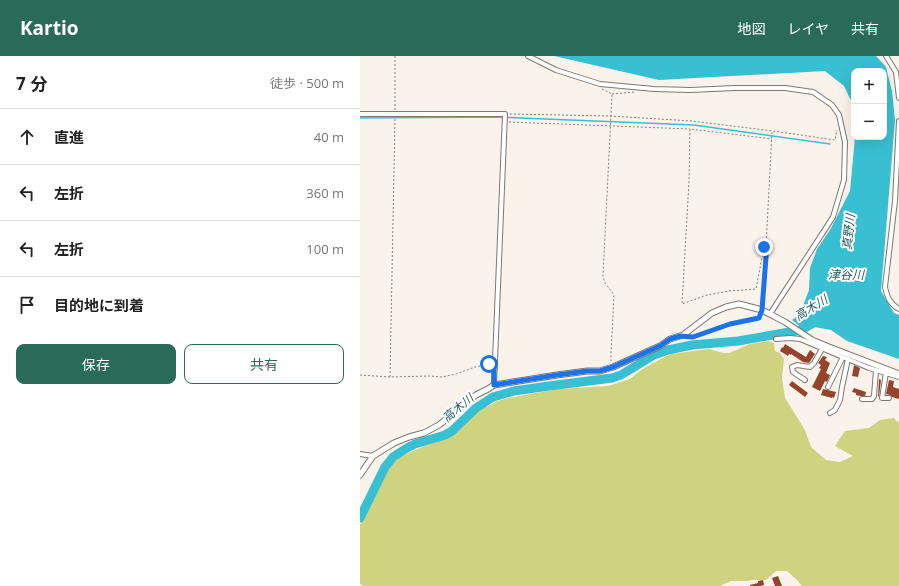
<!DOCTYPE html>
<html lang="ja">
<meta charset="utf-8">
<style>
:root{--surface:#fff;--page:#f6f6f6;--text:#222;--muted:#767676;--line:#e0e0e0;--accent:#2a6a58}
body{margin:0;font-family:"Open Sans","Noto Sans JP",sans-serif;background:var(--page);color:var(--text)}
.controls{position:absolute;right:12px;top:12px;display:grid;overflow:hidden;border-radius:8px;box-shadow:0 4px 16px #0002}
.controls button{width:36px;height:36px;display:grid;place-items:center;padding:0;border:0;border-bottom:1px solid var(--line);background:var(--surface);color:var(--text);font:20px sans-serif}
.stop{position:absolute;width:12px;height:12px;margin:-9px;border:3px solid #1a73e8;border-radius:50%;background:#fff}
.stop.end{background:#1a73e8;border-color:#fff;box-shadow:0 1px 4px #0008}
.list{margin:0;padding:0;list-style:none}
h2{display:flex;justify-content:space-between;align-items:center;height:52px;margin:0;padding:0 16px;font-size:17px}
h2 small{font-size:13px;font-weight:400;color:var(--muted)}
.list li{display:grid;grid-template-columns:26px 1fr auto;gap:12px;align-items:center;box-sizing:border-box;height:56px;padding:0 16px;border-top:1px solid var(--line)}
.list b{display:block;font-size:15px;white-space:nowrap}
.list em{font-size:13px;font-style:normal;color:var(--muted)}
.actions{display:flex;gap:8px;padding:12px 16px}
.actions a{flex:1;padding:9px 0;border:1px solid var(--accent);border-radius:8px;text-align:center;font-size:14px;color:var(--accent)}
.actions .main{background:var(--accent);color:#fff}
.icon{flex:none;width:22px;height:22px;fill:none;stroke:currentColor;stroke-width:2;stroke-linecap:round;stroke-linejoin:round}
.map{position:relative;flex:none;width:539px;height:530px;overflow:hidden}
header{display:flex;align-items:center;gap:24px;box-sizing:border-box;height:56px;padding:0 20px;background:var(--accent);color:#fff}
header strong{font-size:19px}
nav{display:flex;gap:22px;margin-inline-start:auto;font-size:14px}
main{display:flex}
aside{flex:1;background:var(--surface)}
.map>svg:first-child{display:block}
</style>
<header>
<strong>Kartio</strong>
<nav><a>地図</a><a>レイヤ</a><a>共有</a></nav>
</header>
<main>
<aside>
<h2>7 分<small>徒歩 · 500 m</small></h2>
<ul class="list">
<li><svg class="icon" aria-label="ahead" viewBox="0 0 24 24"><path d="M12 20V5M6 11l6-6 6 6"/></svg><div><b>直進</b></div><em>40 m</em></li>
<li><svg class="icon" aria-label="left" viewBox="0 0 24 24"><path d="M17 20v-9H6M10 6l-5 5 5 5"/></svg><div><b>左折</b></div><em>360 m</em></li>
<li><svg class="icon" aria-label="left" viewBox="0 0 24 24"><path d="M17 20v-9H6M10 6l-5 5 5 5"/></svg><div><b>左折</b></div><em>100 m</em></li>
<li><svg class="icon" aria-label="arrive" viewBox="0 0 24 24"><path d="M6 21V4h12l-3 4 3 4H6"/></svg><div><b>目的地に到着</b></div></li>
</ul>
<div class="actions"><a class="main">保存</a><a>共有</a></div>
</aside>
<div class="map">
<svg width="539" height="530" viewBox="0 0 539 530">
<rect width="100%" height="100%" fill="#f9f3eb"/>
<path fill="#cfd37f" d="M408,285L414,287L415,295L420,297L424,303L422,322L425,342L445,374L451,391L466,404L480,406L493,400L475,390L485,375L509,372L520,364L534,362L539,367V530H442L437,524L427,515H416L406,524H393L387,525H371L360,530H4L0,528V469L14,442L26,416L33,407L42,400L60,392L79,385L97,375L120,353L129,350L137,345L148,342L198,333L248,330L270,323L281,314L295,306L311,298L349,293L363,297H369L390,288Z"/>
<path fill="#39bfd2" d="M194,0H516L526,11L532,35L535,64L521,235L534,257L539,259V303L487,285L471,274L454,271L442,272L432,264L440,258L449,234L450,212L457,193L470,174L490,135L495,81H524V15H494V51L484,30L465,15L299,24Z"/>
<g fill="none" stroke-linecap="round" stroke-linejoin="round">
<path stroke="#39bfd2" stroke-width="1.5" d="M0,62L138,61L334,69L470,88"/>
<path stroke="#39bfd2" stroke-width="9" d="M0,462L25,411L33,401L47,392L55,388L85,379L92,375L116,352L133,341L154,335L189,330L252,322L261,319L294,299L308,294L332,289L378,285L441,274L455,266"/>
</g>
<path fill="#93442a" d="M425,288L446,301L450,294L455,298L449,307L443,306L431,298V299L429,298L428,300L420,295L422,291L423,292Z
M463,300L467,301L465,304L470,307L466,317L470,319L467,326L465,325L460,335L452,331L461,313L459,312L461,309L458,307Z
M494,309L500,312L498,321L492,320Z
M519,323L521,324L519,340L518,341Z
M529,324L534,325L533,331L539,333V343L532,341L530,339L526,338Z
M432,325L448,337L445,341L429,329Z
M494,332L506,336L505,340H500L496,339V337L492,336Z
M463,333L476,336L474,342L472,341V342L461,339Z
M418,520L422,530H415L412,522Z
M403,524L404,529L400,530H390V529L398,527V525Z"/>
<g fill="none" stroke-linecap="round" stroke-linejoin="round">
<g stroke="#7e7871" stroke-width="6">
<path id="minor" d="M168,0L196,14L240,28L294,33L330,34L375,32H425L453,36L472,49L479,59L485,86L484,124L473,161L410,258
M526,0L536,16L539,42
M0,58H145L134,329
M539,65L535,145L525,231C527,241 530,248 539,253
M416,283L430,282L440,283L509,312L539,321
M526,317L522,342H529
M445,324L433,316L432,311L437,309L450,311L454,307L462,293
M468,331L483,301
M502,343H512L514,340L516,314
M470,357L475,354L480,344L482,331L488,303
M0,398L13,400"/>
</g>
<g stroke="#7e7871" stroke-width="7">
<path id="tertiary" d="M0,419L13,400L34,387L49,381L64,377L79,369L105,348L116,339L128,333L134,329L197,319L227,315H240L253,311L300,290L310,283L323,279L352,257L366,251L379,248L402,254L425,266L452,284L469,291L539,318"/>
</g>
<path stroke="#837f7a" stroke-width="1" stroke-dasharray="2 2" stroke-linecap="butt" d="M242,33L252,38L243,220L245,227L254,239L251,298V307
M252,38L275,36
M35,54V0
M150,58L250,60L332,65L413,75L475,84L477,74
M149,66L330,73
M407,188L404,191L396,233L369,235L347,239L322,248L329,125L330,73L412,83
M403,250L412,75
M330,281H333L370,268L399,262L400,258
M0,319L30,321L69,320L82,321L96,318L115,311L129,308
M30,321L35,63"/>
<use href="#minor" stroke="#fff" stroke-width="4"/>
<use href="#tertiary" stroke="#fff" stroke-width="5"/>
</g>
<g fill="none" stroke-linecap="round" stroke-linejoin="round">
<path stroke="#1a73e8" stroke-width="5" d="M129,308L134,307V329L197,319L227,315H240L253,311L300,290L310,283L320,280L333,281L370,268L399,262L402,254L407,188L404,191"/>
</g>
<g text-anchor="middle" stroke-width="4" stroke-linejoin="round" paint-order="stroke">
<g font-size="12" font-style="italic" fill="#275c65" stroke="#fff">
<text transform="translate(489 176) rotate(-84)" y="4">真野川</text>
<text x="486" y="223">津谷川</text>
<text transform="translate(451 252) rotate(-31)" y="4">高木川</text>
<text transform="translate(98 352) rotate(-40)" y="4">高木川</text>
</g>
</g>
</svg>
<div class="controls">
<button>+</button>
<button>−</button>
</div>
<div class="stop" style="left:129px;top:308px"></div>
<div class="stop end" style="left:404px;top:191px"></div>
</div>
</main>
